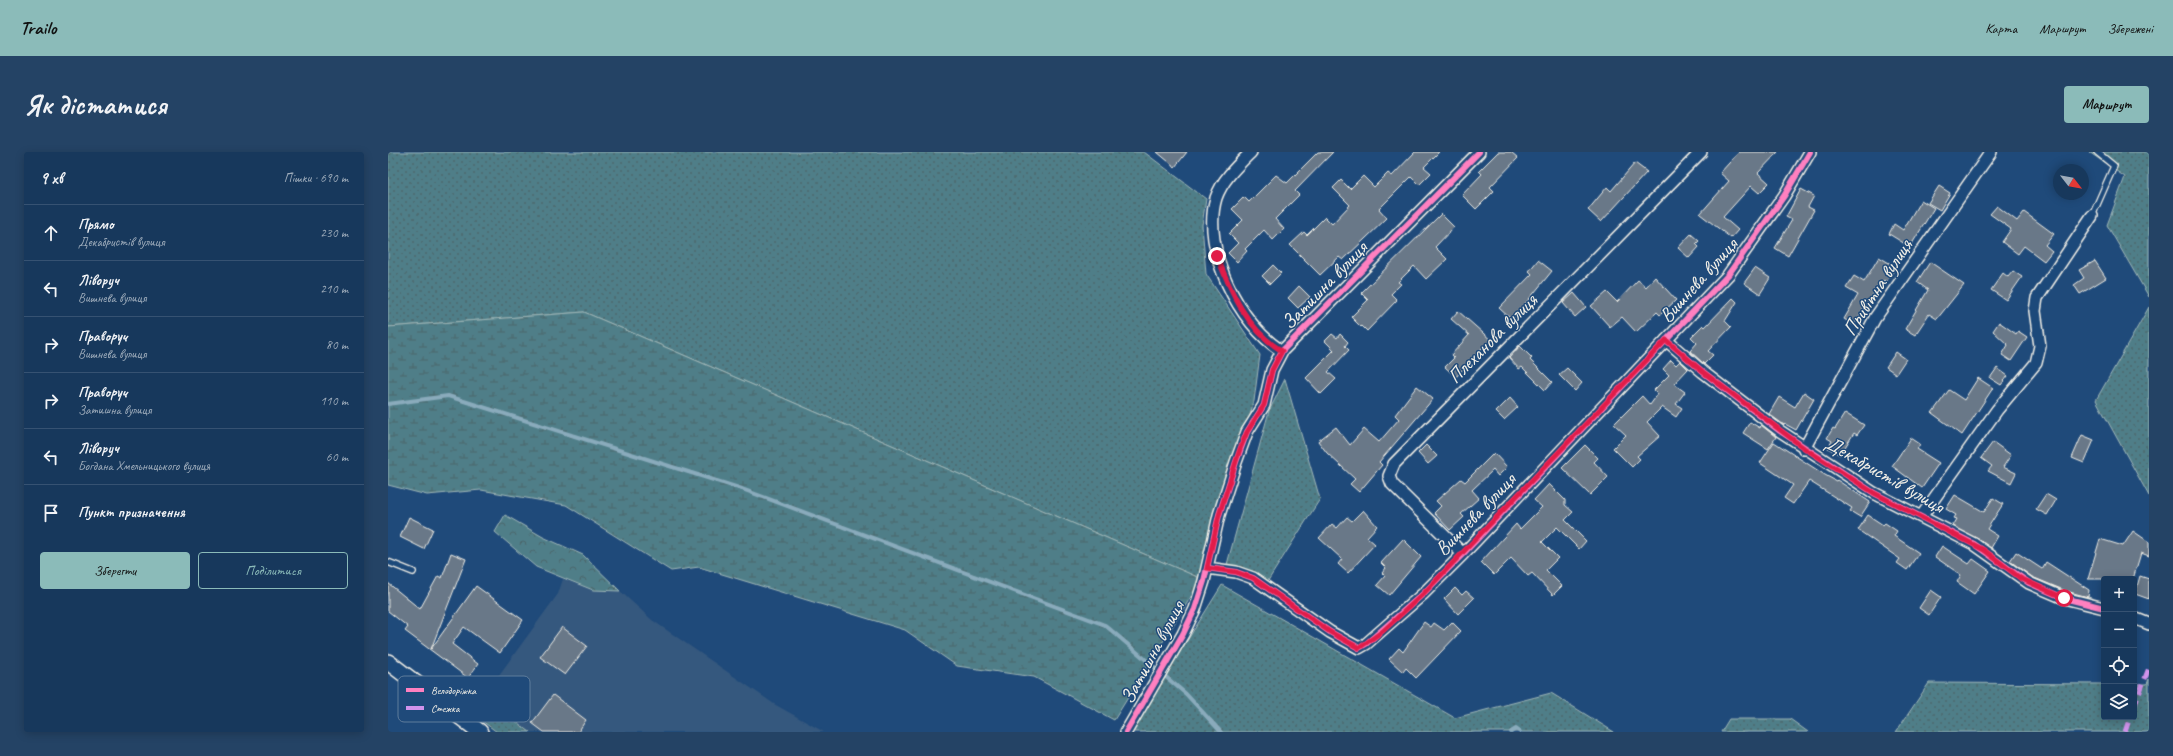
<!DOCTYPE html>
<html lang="uk">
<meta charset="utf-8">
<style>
:root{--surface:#17385c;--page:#244365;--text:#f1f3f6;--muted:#9eacbb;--line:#365272;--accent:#8bbbb9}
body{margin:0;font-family:Caveat,sans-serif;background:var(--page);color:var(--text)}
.controls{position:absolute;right:12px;bottom:12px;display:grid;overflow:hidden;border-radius:4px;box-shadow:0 2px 10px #0003}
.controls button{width:36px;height:36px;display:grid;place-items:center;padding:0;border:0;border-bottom:1px solid var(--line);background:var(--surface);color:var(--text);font:20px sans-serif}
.compass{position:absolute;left:1665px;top:12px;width:36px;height:36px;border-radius:50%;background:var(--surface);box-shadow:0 2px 10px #0003;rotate:121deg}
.stop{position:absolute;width:12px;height:12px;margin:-9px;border:3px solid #e11d48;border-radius:50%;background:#fff}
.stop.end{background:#e11d48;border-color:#fff;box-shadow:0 1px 4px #0008}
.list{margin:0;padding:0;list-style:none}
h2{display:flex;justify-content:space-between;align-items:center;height:52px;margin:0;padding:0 16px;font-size:17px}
h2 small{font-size:13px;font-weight:400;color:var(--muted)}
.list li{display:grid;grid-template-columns:26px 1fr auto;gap:12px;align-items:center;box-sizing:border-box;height:56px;padding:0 16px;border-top:1px solid var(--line)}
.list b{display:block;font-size:15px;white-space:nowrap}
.list p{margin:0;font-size:13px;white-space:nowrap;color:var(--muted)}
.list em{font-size:13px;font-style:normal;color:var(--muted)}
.actions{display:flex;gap:8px;padding:12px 16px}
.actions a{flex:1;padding:9px 0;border:1px solid var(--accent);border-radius:4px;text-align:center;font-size:14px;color:var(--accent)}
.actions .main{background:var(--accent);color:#111}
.icon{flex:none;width:22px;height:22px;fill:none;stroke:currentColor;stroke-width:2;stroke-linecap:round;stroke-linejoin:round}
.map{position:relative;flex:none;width:1761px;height:580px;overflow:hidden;border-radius:4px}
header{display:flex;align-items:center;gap:24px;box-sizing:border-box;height:56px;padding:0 20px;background:var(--accent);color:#111}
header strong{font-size:19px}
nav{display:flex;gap:22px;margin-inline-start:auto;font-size:14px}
.intro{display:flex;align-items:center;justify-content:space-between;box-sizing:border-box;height:96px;padding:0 24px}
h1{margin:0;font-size:28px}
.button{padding:10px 18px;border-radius:4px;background:var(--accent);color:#111;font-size:14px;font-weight:700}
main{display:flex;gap:24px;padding:0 24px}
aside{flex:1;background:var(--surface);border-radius:4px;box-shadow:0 2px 10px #0003}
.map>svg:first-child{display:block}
</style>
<header>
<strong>Trailo</strong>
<nav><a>Карта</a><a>Маршрут</a><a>Збережені</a></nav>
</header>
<div class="intro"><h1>Як дістатися</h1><a class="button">Маршрут</a></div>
<main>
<aside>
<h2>9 хв<small>Пішки · 690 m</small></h2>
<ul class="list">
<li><svg class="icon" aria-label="ahead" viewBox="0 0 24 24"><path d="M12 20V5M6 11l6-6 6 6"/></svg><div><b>Прямо</b><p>Декабристів вулиця</p></div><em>230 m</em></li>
<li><svg class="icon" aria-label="left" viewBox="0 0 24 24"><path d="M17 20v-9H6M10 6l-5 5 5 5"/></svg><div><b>Ліворуч</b><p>Вишнева вулиця</p></div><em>210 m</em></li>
<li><svg class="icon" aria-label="right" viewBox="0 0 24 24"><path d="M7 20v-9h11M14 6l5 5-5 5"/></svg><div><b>Праворуч</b><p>Вишнева вулиця</p></div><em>80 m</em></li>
<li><svg class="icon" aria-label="right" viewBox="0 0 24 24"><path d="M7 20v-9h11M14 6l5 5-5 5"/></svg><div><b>Праворуч</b><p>Затишна вулиця</p></div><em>110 m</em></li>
<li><svg class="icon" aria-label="left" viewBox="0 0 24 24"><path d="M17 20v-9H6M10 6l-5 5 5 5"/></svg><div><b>Ліворуч</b><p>Богдана Хмельницького вулиця</p></div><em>60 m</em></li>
<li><svg class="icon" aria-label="arrive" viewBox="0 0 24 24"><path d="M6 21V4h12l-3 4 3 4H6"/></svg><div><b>Пункт призначення</b></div></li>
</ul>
<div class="actions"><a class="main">Зберегти</a><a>Поділитися</a></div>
</aside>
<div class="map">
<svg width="1761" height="580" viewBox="0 0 1761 580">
<defs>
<pattern id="grass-dots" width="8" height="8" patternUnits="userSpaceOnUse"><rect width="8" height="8" fill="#4f7e88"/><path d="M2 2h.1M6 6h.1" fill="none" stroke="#4c666a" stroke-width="1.8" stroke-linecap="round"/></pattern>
<pattern id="forest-crowns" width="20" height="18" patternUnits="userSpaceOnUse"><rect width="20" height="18" fill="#4f7e88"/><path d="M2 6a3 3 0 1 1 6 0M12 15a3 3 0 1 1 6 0" fill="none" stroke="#4c666a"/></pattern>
<pattern id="wetland-marsh" width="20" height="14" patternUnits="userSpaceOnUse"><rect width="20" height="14" fill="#4f7e88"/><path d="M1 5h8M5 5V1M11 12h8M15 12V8" fill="none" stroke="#4c666a"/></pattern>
</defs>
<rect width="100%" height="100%" fill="#1f4a7a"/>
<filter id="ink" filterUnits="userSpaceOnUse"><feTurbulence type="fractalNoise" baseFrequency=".025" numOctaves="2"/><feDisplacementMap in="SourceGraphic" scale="8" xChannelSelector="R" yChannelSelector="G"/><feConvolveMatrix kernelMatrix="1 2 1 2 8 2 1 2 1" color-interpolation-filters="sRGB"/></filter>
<g filter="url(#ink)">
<path fill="#35587e" d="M175,427L205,438L232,439L264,468L386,552L436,580H142L95,545L170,442Z"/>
<path fill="url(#grass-dots)" stroke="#a2b8b8" d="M0,0H756L818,47L814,73L818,122L872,203L866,249L814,427L196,160L0,175Z
M1701,0H1761V145L1719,73L1737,25Z
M1761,155V344L1708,248Z
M897,227L932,347L876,435L838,416L881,259Z
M834,433L1067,566L1163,541L1226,580H742Z
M1761,527V580H1508L1541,531L1716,532V565H1746V532H1759Z
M90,544L95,545L142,580H109L86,563L83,552Z
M1341,567H1402L1420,580H1333Z"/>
<path fill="url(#forest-crowns)" stroke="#a2b8b8" d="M117,363L155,385L195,403L232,439L205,438L148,415L107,380Z"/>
<path fill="url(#wetland-marsh)" stroke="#a2b8b8" d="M196,160L814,427L726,568L646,525L569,514L517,478L311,415L283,419L178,353L93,338L39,343L0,333V175Z"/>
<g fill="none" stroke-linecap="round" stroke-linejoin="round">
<path stroke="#8aabbc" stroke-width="4" d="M0,252L60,244L354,337L717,473L798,542L833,580
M1123,580L1128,577L1132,580"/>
</g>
<path fill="#697888" stroke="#f4f1e8" d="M769,0H799L787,15Z
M930,0H945L907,39L911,43L887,67L896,77L885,88L876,78L857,97L859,99L849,110L840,101L850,91L841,82L855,68L844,57L856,45L861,50L888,23L899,31Z
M1027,0H1051L1036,15L1043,21L1031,33L1023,25L991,57L999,66L955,108L951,105L932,123L902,93L916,80L919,83L937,65L944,72L962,53L945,36L953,28L962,37L975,24L986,35L1000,21L1004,24Z
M1110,0H1123L1130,6L1102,35L1106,39L1088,57L1074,43L1094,22L1091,19Z
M1351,0H1390L1370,21L1381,31L1371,41L1363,34L1335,65L1350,78L1343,86L1312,62L1341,29L1332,21Z
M1247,11L1259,20L1213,70L1200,58L1219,35L1223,39Z
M1551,34L1562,41L1552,58L1540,51Z
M1413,37L1426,44L1420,55L1426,58L1400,104L1387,96L1404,68L1398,65Z
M1533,48L1546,56L1522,95L1501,82L1506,72L1515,78Z
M1609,54L1629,69L1636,60L1666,82L1657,93L1664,99L1656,109L1636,94L1630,102L1614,90L1623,77L1602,62Z
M1053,62L1066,75L1047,95L1059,107L1038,127L1026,114L1010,130L1013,132L1003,142L1009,148L979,179L974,174L973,175L963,165L980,148L973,141Z
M1303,82L1311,89L1308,92L1311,95L1301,106L1290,96Z
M1491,105L1508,115L1498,130L1496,128L1482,147L1466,173L1456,167L1470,143L1458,136L1466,124L1476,130Z
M1150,108L1164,119L1124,168L1111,156L1144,122L1141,119Z
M1707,109L1718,126L1692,142L1686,133L1696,126L1691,118Z
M1542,110L1576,133L1549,167L1541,162L1527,183L1517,177L1540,138L1529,130Z
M885,113L893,121L882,132L874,124Z
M1367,116L1382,126L1372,142L1356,131Z
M1625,119L1634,125L1618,148L1603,138L1615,121L1620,125Z
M1267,125L1288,148L1272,163L1269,160L1248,180L1234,165L1222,175L1203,154L1219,140L1229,150L1250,128L1258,135Z
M911,134L922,145L910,156L900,146Z
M1186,141L1198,155L1187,165L1175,151Z
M1345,146L1349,150L1337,169L1343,175L1320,199L1325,203L1316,212L1302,199L1309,191L1303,185L1315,173L1317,175Z
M1070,159L1104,189L1098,197L1095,195L1068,225L1057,215L1066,206L1063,203L1081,183L1063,167Z
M1611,170L1628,182L1630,179L1639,185L1623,209L1614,203L1620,193L1605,179Z
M944,182L949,186L952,182L960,190L957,194L961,198L940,220L948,227L933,242L918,226L946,198L937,189Z
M1132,194L1144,206L1142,208L1164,230L1157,238L1134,215L1131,217L1121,206Z
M1508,200L1518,207L1508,222L1498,215Z
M1283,208L1288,213L1292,209L1300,217L1286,232L1297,240L1288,252L1294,256L1288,265L1274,255L1259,270L1272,284L1249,304L1252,307L1244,315L1225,296L1238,283L1226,272L1254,244L1262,253L1270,242L1266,238L1281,223L1275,217Z
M1179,216L1194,231L1187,239L1171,223Z
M1609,216L1620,224L1613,233L1602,226Z
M1590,226L1605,236L1574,283L1544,261L1561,238L1576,248Z
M1029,234L1045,247L991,310L994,313L971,340L962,332L967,327L939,301L930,289L948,275L962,293L976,277L991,290L1011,267L1007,263Z
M1416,240L1426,247L1408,278L1397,272L1396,273L1381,262L1391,245L1407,255Z
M1122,246L1130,255L1116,268L1108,260Z
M1457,261L1476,273L1469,283L1466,281L1452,303L1440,296L1444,289L1439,286L1445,276L1447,277Z
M1362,270L1372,276L1373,273L1388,285L1380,297L1355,281Z
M1694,283L1706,288L1696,311L1684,306Z
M1523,286L1532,292L1529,297L1551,311L1534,336L1504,314Z
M1386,290L1437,323L1448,329L1449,328L1482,350L1472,365L1462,359L1464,356L1421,329L1405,352L1396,346L1405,333L1372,311Z
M1605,290L1623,303L1615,315L1628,321L1623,331L1600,319L1604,314L1593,306Z
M1038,293L1049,304L1040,312L1030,301Z
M1197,293L1210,306L1206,310L1220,325L1202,343L1174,316Z
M1106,301L1119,315L1110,324L1105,318L1084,338L1091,346L1073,362L1076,365L1062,378L1046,361L1053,354L1048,349L1073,327L1077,330Z
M1161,332L1177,348V353L1185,360L1177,368L1198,389L1191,397L1169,375L1154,390L1170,406L1158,418L1174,434L1165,443L1144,421L1140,424L1123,406L1106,423L1093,410L1128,372L1132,377L1154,355L1146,348Z
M1658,342L1668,348L1659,363L1648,357Z
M1567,343L1596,360L1605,346L1615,352L1599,377L1610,384L1603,396L1565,374L1569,367L1566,366L1568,363L1558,357Z
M975,358L989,374L979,385L987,392L960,421L950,412L954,407L931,386L944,372L949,376L959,365L964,369Z
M1480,363L1495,373L1497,371L1509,379L1506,384L1531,401L1519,418L1509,411L1512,407L1470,378Z
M21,365L45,377L36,397L12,385Z
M1745,379L1761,390V404L1753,401L1745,427H1700L1712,387L1735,394Z
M1015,387L1033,405L1001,443L989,433L997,424L994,421L998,416L993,411Z
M1554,394L1581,412L1585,407L1602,419L1586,442L1569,430L1573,423L1547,405Z
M1628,400L1654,417L1658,410L1701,438L1700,445L1678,439L1644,425L1622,409Z
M63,401L78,407L43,497L88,434L135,468L112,501L76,475L64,492L90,512L80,526L17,479L20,475L0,459V431L32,457L50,424L54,426Z
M1752,424L1761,427V447L1747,442Z
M1067,436L1074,443L1078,439L1086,446L1070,462L1056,447Z
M1543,438L1553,445L1541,463L1531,456Z
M1036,470L1043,475L1046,471L1056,478L1064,470L1073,479L1028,526L1018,516L1015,520L1001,507L1011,496L1015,500Z
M174,475L199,494L177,523L152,505Z
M165,543L198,568L190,580H156L144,571Z"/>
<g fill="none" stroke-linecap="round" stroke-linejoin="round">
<g stroke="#f4f1e8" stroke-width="8">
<path id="lane" d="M1704,64L1726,14L1709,0
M0,410L25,420"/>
</g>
<g stroke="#f4f1e8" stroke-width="14">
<path id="street" d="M863,0C850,13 834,28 828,46C813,96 851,173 894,199
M1278,188L1315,220L1392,279L1486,341L1586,392L1641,431L1676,446L1716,456
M1416,297L1487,166L1603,0
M1533,365L1609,258L1648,211L1652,194L1647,159L1649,146L1704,64
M1075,402L1004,332L1001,324L1006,312L1313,0
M819,416L848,420L865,426L942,480L971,496L978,492L1035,442L1075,402L1340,123L1396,44L1422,0
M1746,466L1761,472
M738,580L795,482L807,457L816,429L831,363L848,310L859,280L876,253L884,218L894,199L1091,0"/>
</g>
<g stroke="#f4f1e8" stroke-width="18">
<path id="secondary" d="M0,510L92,580"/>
</g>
<use href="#lane" stroke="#1f4a7a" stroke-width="5.5"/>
<use href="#street" stroke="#1f4a7a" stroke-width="11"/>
<use href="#secondary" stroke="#1f4a7a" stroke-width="15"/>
<path stroke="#d193ec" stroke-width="5" stroke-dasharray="10 5" stroke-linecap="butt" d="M1746,555L1761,516
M1737,580L1742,565"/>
<g stroke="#1f4a7a" stroke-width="8">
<path id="cycleway" d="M1278,188L1315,220L1392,279L1486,341L1586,392L1641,431L1676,446L1716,456
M819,416L848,420L865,426L942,480L971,496L978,492L1035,442L1075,402L1340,123L1396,44L1422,0
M738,580L795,482L807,457L816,429L831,363L848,310L859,280L876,253L884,218L894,199L1091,0"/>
</g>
<use href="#cycleway" stroke="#ff80c0" stroke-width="6"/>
</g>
</g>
<g fill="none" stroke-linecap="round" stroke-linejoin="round" filter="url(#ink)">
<path stroke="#e11d48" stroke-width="5" d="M829,104C843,140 859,178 894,199L884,218L876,253L859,280L852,297L831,363L819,416L848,420L865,426L942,480L971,496L995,479L1035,442L1278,188L1315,220L1416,296L1486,341L1596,398L1632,426L1676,446"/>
</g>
<g text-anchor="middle" stroke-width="3" stroke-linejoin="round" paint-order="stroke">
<g font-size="20" fill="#f4f1e8" stroke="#1f4a7a">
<text transform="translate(1310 128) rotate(-48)" y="7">Вишнева вулиця</text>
<text transform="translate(936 133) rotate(-46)" y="7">Затишна вулиця</text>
<text transform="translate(1489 135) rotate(-57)" y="7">Привітна вулиця</text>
<text transform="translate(1104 186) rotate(-45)" y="7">Плеханова вулиця</text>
<text transform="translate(1497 322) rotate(30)" y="7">Декабристів вулиця</text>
<text transform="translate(1087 362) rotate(-46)" y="7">Вишнева вулиця</text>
<text transform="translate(764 500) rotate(-62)" y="7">Затишна вулиця</text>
</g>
</g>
<rect x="10" y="524" width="132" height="46" rx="6" fill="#1f4a7a" stroke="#5f7c9b" stroke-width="1"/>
<rect x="18" y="536" width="18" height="4" fill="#ff80c0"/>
<rect x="18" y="554" width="18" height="4" fill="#d193ec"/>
<g font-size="11" fill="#f4f1e8">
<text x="43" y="542">Велодоріжка</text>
<text x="43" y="560">Стежка</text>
</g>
</svg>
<div class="controls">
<button>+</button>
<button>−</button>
<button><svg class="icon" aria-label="locate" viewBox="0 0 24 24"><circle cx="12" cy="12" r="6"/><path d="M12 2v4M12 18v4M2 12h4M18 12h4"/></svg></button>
<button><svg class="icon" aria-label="layers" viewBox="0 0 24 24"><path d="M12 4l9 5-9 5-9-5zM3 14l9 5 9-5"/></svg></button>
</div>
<svg class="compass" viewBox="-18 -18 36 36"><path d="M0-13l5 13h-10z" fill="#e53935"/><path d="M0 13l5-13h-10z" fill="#9eacbb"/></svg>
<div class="stop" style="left:1676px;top:446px"></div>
<div class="stop end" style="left:829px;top:104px"></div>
</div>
</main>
